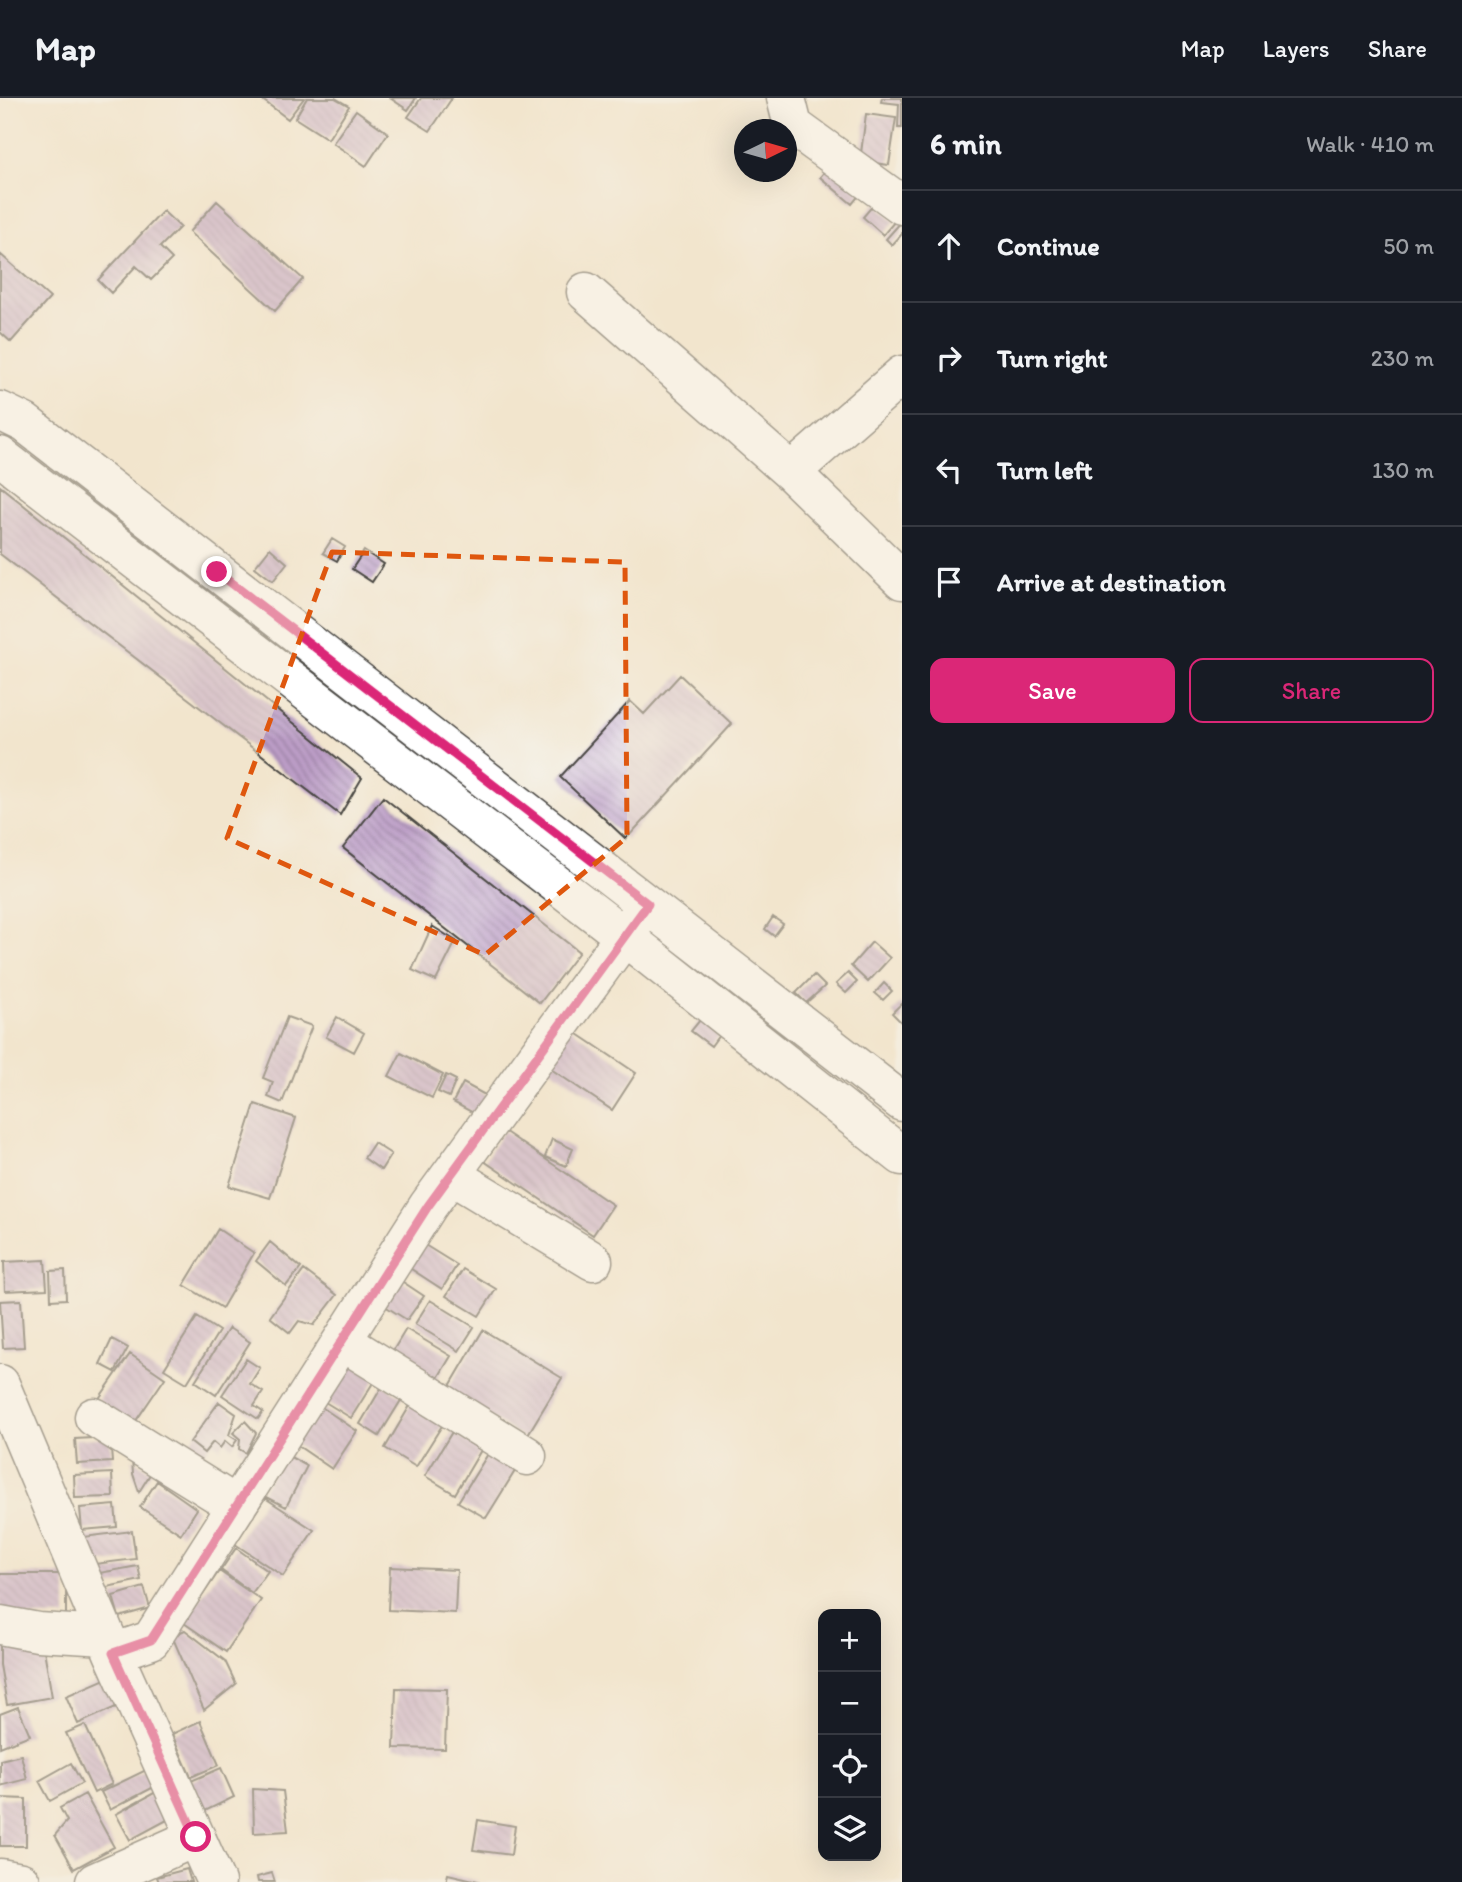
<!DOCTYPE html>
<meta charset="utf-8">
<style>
:root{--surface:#171b24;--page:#242831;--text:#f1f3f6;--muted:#9ea1a6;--line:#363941;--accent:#db2777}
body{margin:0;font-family:Itim,sans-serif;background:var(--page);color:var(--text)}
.controls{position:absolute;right:21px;bottom:21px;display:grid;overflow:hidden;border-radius:14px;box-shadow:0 7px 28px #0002}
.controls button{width:63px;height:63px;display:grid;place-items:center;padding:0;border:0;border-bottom:2px solid var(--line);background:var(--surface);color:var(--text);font:35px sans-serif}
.compass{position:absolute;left:734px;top:21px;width:63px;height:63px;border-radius:50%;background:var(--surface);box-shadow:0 7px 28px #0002;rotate:85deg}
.stop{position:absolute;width:21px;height:21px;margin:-16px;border:5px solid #db2777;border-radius:50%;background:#fff}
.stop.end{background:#db2777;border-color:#fff;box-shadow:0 2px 7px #0008}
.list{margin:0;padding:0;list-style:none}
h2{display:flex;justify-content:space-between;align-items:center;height:91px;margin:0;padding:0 28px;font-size:30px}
h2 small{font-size:23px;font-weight:400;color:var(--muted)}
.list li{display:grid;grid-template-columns:46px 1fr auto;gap:21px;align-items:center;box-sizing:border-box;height:112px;padding:0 28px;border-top:2px solid var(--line)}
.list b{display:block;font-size:26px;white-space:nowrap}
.list em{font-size:23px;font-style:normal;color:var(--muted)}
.actions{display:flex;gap:14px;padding:21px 28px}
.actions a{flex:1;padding:16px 0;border:2px solid var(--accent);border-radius:14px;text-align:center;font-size:24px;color:var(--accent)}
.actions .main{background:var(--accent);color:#fff}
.icon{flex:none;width:38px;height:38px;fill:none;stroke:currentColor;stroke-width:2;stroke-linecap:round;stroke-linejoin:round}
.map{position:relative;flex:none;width:902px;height:1784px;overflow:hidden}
header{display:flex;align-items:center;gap:42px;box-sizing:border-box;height:98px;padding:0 35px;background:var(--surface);border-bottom:2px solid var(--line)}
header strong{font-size:33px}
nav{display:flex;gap:38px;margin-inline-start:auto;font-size:24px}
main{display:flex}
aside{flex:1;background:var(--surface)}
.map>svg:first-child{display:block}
</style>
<header>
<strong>Map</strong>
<nav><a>Map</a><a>Layers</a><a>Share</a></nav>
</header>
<main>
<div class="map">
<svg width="902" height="1784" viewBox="0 0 902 1784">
<defs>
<pattern id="building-back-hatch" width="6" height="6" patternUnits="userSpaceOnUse" patternTransform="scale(1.75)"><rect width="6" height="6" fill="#bb9cc6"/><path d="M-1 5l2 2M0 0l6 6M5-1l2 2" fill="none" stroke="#987fa1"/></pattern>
</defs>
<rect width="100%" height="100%" fill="#f6f6f2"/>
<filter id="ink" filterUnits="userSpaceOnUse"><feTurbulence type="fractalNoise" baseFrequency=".0143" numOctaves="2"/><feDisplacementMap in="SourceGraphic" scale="14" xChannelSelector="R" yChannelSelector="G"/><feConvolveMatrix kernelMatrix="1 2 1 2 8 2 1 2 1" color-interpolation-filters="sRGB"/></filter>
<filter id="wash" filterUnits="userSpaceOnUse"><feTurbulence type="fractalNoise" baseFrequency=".00686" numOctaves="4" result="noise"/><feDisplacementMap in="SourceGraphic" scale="28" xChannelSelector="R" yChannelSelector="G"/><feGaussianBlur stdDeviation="1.57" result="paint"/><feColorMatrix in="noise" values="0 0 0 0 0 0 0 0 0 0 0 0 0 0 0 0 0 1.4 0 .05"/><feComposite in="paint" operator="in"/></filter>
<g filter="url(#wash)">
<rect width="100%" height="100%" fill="#f2e5cd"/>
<g id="blocks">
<path fill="url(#building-back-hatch)" d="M260,0H304L288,21Z
M307,0H335L349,8L328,41L295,20Z
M390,0H416L408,12Z
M421,0H452L430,33L408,19Z
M882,0H902V30H898L899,6L881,4Z
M356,12L388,35L366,68L333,45Z
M866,16L896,20L889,67L860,63Z
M829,68L861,95L852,106L820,79Z
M217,103L303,181L275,213L189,134Z
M875,105L895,123L883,137L863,119Z
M163,113L180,129L160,149L172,161L151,182L136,168L111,195L98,182Z
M902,123V136L892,147L886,141Z
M0,156L50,200L11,244L0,234Z
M0,388L362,680L340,717L0,456Z
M332,441L345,449L337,463L323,455Z
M270,450L287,465L273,483L255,469Z
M364,453L384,466L372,484L352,471Z
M680,577L732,626L626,741L560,679L630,603L644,616Z
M383,699L579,854L540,905L343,750Z
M773,819L783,826L774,838L765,831Z
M432,828L456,843L436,883L412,872Z
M872,844L890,860L868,884L851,868Z
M848,875L857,884L846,895L836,886Z
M814,877L825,888L806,905L796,895Z
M884,885L892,893L883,902L875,895Z
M902,905V925L892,915Z
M287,919L312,928L282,1005L268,999L273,984L263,980Z
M337,919L364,935L354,954L326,939Z
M700,922L719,937L711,948L691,933Z
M566,928L636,975L612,1012L542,965Z
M401,955L443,977L432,1000L389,978Z
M446,977L456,982L449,999L438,994Z
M463,985L487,998L477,1017L453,1004Z
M255,1006L296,1020L270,1100L229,1088Z
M504,1033L613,1107L593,1137L484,1063Z
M552,1041L573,1051L566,1068L545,1059Z
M374,1045L391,1056L381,1072L364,1060Z
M218,1131L254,1155L222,1210L184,1187Z
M270,1144L301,1170L286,1188L256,1163Z
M420,1144L457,1167L442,1191L405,1167Z
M45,1162L47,1191L5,1193L4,1164Z
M463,1171L496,1191L479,1218L446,1198Z
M65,1172L66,1201L51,1202L50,1173Z
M304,1172L337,1197L314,1227L299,1223L290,1235L270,1219Z
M391,1176L424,1198L407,1222L374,1201Z
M21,1202L24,1249L3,1250L0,1203Z
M430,1202L474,1229L459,1253L415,1226Z
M197,1219L219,1233L187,1285L164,1271Z
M229,1230L250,1244L216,1297L195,1283Z
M406,1231L451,1258L433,1288L388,1261Z
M483,1232L562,1280L525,1341L447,1293Z
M112,1241L128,1250L115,1274L100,1266Z
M130,1256L165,1280L133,1327L98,1302Z
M246,1261L260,1270L250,1286L263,1294L254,1308L263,1314L258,1321L222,1297Z
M350,1264L376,1280L351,1320L325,1304Z
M383,1287L403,1299L379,1338L360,1326Z
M219,1304L236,1316L229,1337L237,1342L232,1349L225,1343L220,1350L213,1344L204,1355L190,1344Z
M314,1304L357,1333L332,1371L288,1341Z
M411,1306L443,1326L416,1369L385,1350Z
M245,1323L256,1335L246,1355L239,1351L240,1341L233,1335Z
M452,1334L481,1352L455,1396L425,1378Z
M110,1339L112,1364L77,1366L75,1341Z
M283,1355L307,1368L286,1409L261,1396Z
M488,1356L515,1373L486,1420L458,1404Z
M132,1361L152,1373L139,1394L133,1376Z
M112,1375L113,1399L75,1400L74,1377Z
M157,1383L197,1411L181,1436L140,1409Z
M265,1400L314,1432L283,1478L235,1446Z
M115,1407L117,1429L82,1432L80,1410Z
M132,1433L136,1461L87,1467L83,1439Z
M236,1450L268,1473L252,1495L221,1472Z
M138,1468L141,1482L97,1491L94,1476Z
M390,1469L457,1472L455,1515L388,1512Z
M219,1473L261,1502L226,1554L184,1525Z
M0,1476H66V1519H0Z
M144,1489L150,1510L119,1519L113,1498Z
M185,1532L225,1563L236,1586L204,1612L172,1538Z
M42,1540L52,1599L7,1607L0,1567V1547Z
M105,1581L116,1609L78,1626L66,1598Z
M396,1590L447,1591L445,1651L394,1650Z
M18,1609L30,1637L0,1649V1616Z
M200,1623L219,1667L191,1679L172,1636Z
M85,1627L112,1686L94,1695L66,1635Z
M21,1657L27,1681L0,1688V1662Z
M71,1665L82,1685L50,1703L39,1683Z
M221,1670L234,1699L205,1713L191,1683Z
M146,1672L154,1689L110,1712L101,1694Z
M253,1691L283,1693L288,1733L254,1735Z
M156,1694L169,1721L130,1742L116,1716Z
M85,1696L114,1749L74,1771L55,1737L67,1723L60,1710Z
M0,1700L26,1701V1748H0Z
M478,1722L515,1728L511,1757L473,1752Z
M187,1771L191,1784H159L157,1779Z
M272,1775L275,1784H258L257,1779Z
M448,1776L478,1783L477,1784H446Z"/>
</g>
</g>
<g filter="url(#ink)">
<use href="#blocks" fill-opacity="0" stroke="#494743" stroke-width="2"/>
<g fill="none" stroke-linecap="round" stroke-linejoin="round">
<g stroke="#494743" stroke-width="41">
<path id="minor" d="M786,0L793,28L902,107
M586,194L791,374L902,277
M791,374L902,482
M451,1077L593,1163
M342,1243L527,1358
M0,1286L113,1555
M94,1319L237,1408
M0,1527L38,1534L106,1538
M0,1780L21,1784
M95,1784L196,1739
M216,1784L113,1555L151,1542L428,1108L644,811"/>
</g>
<g stroke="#494743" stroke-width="41">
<path id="major" d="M0,313L25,325L902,1004
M0,358L624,838L902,1058"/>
</g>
<use href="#minor" stroke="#fff" stroke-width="38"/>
<use href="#major" stroke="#fff" stroke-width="38"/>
</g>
</g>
<g fill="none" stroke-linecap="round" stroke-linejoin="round" filter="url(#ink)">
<path stroke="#db2777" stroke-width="9" d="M196,1739L113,1555L151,1542L428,1108L648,806L217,474"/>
</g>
<path d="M0 0H902V1784H0ZM332,454L625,464L627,739L485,857L227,740Z" fill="#f2e5cd" fill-opacity=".55" fill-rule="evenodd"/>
<path fill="none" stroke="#df570e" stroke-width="5" stroke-dasharray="14 9" stroke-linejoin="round" d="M332,454L625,464L627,739L485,857L227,740Z"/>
</svg>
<div class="controls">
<button>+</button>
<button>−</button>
<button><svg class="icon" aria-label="locate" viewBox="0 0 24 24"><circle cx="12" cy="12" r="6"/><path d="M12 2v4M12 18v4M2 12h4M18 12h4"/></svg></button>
<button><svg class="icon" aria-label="layers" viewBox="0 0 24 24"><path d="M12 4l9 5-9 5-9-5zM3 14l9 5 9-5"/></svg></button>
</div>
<svg class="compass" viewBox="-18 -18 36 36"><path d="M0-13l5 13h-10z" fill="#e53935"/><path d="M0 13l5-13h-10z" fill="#9ea1a6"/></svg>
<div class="stop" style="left:196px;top:1739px"></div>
<div class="stop end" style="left:217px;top:474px"></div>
</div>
<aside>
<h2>6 min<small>Walk · 410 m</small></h2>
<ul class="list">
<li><svg class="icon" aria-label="ahead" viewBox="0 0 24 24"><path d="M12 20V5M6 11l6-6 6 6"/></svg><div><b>Continue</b></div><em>50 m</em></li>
<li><svg class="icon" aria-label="right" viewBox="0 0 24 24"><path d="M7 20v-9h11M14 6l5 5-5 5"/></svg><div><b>Turn right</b></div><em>230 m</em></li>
<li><svg class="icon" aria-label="left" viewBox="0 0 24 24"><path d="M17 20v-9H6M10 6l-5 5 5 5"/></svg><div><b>Turn left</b></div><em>130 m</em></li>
<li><svg class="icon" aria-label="arrive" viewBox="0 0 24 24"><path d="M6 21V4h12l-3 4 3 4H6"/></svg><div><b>Arrive at destination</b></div></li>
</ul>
<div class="actions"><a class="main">Save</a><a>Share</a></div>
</aside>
</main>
